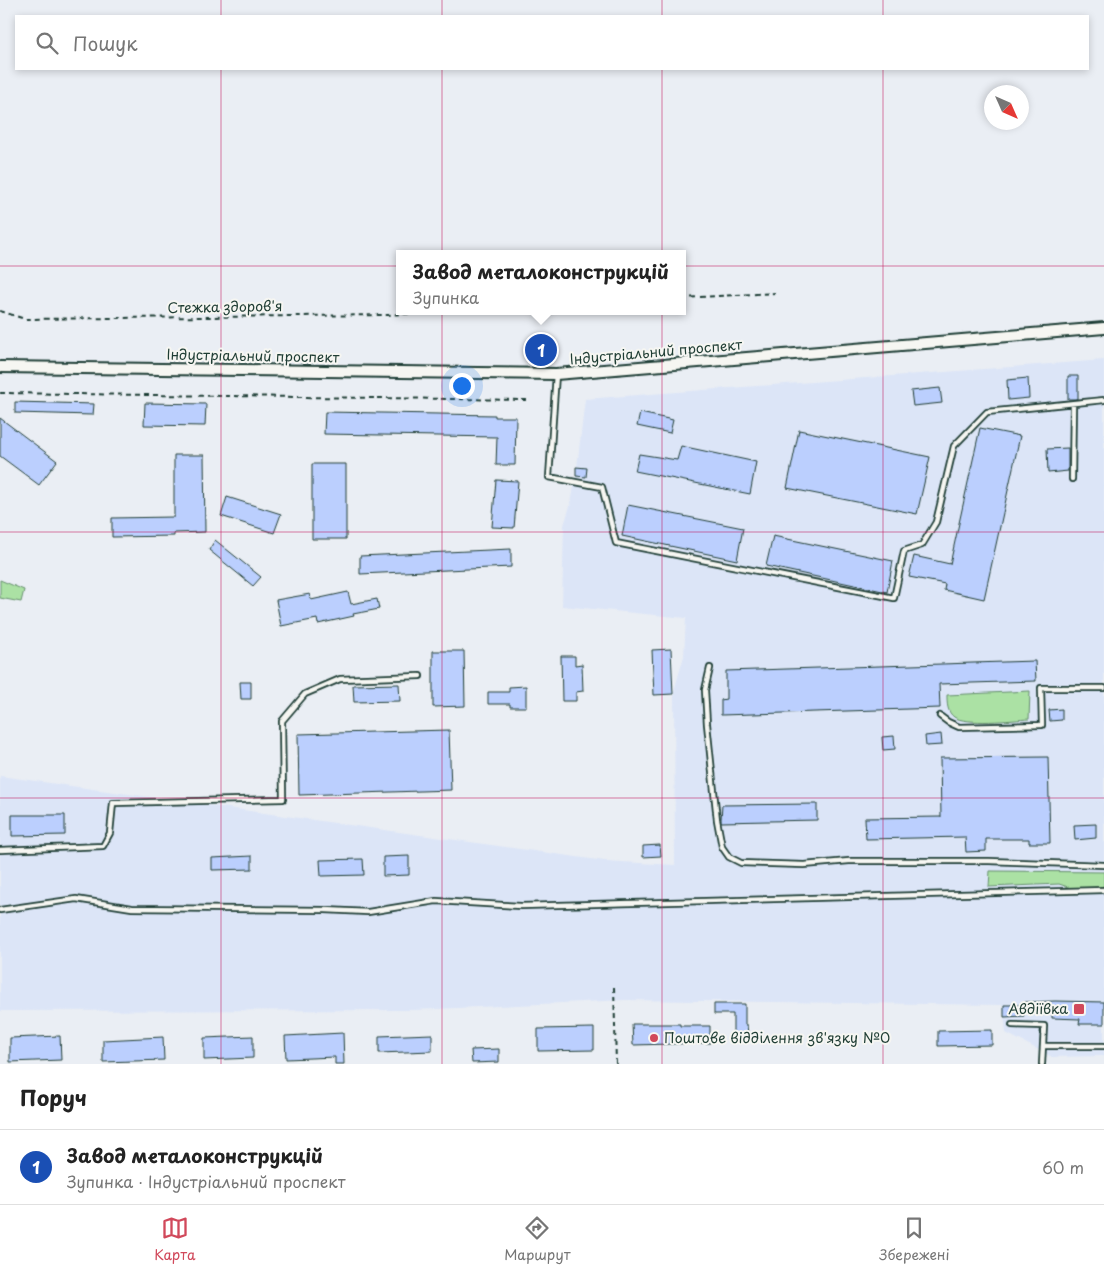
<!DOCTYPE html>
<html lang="uk">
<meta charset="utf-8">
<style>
:root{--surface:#fff;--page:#f6f6f6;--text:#222;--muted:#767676;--line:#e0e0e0;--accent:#d1495b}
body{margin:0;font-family:"Playpen Sans",sans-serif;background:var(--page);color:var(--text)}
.compass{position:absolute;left:984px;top:85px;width:45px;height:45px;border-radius:50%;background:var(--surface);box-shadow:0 2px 8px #0003;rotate:135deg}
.you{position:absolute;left:461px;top:385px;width:18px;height:18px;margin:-12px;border:4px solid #fff;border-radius:50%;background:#1a73e8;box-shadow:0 0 0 8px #1a73e833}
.badge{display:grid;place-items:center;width:32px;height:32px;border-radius:50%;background:var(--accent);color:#fff;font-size:16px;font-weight:700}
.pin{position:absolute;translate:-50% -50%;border:2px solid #fff;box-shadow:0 1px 5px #0006}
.popup{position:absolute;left:396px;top:250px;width:290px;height:65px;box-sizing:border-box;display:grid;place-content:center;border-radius:0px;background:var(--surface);filter:drop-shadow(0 1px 4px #0005);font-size:16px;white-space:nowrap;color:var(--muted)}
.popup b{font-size:19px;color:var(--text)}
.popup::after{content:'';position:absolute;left:50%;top:100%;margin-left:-10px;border:10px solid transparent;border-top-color:var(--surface)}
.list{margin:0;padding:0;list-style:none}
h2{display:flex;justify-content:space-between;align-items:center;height:65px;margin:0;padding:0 20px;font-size:21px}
h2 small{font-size:16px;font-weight:400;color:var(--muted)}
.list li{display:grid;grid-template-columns:32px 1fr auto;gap:15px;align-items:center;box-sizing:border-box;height:75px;padding:0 20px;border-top:1px solid var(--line)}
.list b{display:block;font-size:19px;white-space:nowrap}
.list p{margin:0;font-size:16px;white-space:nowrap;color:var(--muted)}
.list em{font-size:16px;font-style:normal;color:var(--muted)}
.icon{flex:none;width:28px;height:28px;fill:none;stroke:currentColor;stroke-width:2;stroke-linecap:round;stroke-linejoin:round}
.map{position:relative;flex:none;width:1104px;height:1064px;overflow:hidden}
.search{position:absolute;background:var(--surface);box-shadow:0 2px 8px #0003;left:15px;right:15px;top:15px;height:55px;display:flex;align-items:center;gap:12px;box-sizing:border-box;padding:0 18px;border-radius:0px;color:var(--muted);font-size:19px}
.sheet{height:140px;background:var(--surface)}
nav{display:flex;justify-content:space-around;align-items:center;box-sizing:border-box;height:70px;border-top:1px solid var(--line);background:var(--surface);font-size:14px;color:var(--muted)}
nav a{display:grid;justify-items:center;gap:2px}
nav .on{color:var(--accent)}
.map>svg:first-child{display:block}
</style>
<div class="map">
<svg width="1104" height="1064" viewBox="0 0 1104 1064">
<rect width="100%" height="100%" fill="#eaeef4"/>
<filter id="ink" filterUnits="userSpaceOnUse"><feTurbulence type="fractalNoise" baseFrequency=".02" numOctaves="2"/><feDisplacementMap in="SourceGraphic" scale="10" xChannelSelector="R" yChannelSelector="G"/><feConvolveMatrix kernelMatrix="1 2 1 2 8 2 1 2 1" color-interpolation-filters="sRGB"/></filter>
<g filter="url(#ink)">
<path fill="#dce5f7" d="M1104,360V1056L1052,1057L1006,1033L1003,1005L626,1000L414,1010L0,1011V776L605,861L675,865L674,691L684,656L686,618L562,606L564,525L571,503L576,476L585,399Z"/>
<path fill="#abe1a4" stroke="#658f6c" d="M0,580L24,590L21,602L0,598Z
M1030,691L1029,719C1013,720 965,725 954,717C947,712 947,703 947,695Z
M990,871L1104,872V886L1080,891L1059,884L989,887Z"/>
<path fill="#bbcffe" stroke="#1f3d34" d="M1068,376H1078V399H1068Z
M1028,378L1029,398L1008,400L1007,380Z
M940,388L942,403L913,406L911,391Z
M15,402L94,404L93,415L15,413Z
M145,403L206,404L205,426L144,425Z
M325,412L495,415V417H516L515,465H496L497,437L324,434Z
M640,413L673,420L670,433L637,426Z
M0,418L57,461L39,485L0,456Z
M980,428L1020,436L984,599L944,590L945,584L909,577L914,556L950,564Z
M799,430L930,457L917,514L787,488Z
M681,446L756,462L750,494L635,471L639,454L677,460Z
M1068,448V471L1048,473L1047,449Z
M174,455H204L205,532L174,533V536L112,537V518L174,517Z
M312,464H346V539H312Z
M576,467L587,468L586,477L576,476Z
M496,480L518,481L514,528L492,527Z
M227,497L281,514L274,533L221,516Z
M628,505L743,528L737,560L622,536Z
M773,536L893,561L887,592L766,566Z
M215,540L261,577L253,586L209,550Z
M511,549V567L360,574V556Z
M348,592L351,604L377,599L379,609L353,614L354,616L318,624L317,619L281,626L276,600L310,594L311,600Z
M671,649L673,694L654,695L652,650Z
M433,651H464L465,706L433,707Z
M561,656H575V665L582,664L583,691L576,692V701H562Z
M1035,661L1036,681L939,684L940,708L721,715V700L726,699V671Z
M240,682H251V699H241Z
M399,684L400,701L354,702L353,685Z
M526,686V707H510V704H488V692H509V687Z
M1062,709V720L1050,721L1049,710Z
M449,730L451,790L299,795L298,734Z
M941,734L942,745L926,746L925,736Z
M894,736L895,749L883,750L882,737Z
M1048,757L1050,843H1029V839H986V851L966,852L965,837L866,839L865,818L941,817L940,758Z
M817,804V820L721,822V819L722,805Z
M12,815H65V835L12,836Z
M1096,824V838L1075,840L1074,825Z
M660,845L661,856L643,857V846Z
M252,856V869L212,870V858Z
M409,856V875L383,876V857Z
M363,859L364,875L321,876L320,860Z
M1055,1001L1104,1002V1024H1079L1080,1019L1052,1018V1011H1025V1002Z
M714,1004H745V1025H747L748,1034H733V1014H714Z
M1004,1005H1023L1024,1016L1004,1017Z
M632,1024H680V1026H710V1043L633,1045Z
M594,1028V1050L538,1051V1029Z
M992,1030V1045L938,1046V1031Z
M343,1033L344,1064H335V1057L286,1059L285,1036Z
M432,1034V1051L379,1053V1036Z
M60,1036L61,1060L10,1062V1038Z
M253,1036V1058L204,1060V1038Z
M163,1037L164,1060L103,1062V1040Z
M499,1049V1062L472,1063L471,1050Z"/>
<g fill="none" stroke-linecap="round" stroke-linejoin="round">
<g stroke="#1f3d34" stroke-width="8">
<path id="service" d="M556,374L549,477L602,487L616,543L894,598L904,551L922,545L936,522L954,446L987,412L1104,400
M1072,479L1073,404
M710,668L705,690L707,724L717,820L722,847L729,857L741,863L804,865L849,861H989L1104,865
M940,716L948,722L959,727L1042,725L1041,688H1104
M0,850L103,846L110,833L113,803L283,799L282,721L305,694L340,679L420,676
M0,910L76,899L132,908L325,910L368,912L436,901L521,906L1104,890
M1012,1025L1044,1026L1042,1064
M1043,1046H1104"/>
</g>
<g stroke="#1f3d34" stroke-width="14">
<path id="tertiary" d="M0,367L556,374L1104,328"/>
</g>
<path stroke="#1f3d34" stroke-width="2" stroke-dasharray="5 4" stroke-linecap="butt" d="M682,298L775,293
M0,311L25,319L388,315L452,311
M0,393L527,400
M614,987L616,1064"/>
<use href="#service" stroke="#f6f6f2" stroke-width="4.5"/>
<use href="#tertiary" stroke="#f6f6f2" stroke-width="10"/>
</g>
</g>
<path fill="none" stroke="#c2185b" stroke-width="1" stroke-opacity="0.55" d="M221,0V16M442,0V16M662,0V16M883,0V16M221,69V1064M442,69V1064M662,69V1064M883,69V1064M0,266H1104M0,532H1104M0,798H1104"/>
<g fill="#d1495b" stroke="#f6f6f2" stroke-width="2">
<rect x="1073" y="1003" width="12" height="12" rx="2.5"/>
<circle cx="654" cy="1038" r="5"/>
</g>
<g text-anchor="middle" stroke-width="4" stroke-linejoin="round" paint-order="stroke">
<g font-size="14" fill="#1f3d34" stroke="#f6f6f2">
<text transform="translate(225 307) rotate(-1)" y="5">Стежка здоров'я</text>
<text transform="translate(656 352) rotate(-5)" y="5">Індустріальний проспект</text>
<text transform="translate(253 356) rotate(1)" y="5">Індустріальний проспект</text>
</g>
<g font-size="14" fill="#1f3d34" stroke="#f6f6f2" text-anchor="end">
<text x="1068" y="1014">Авдіївка</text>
<text x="664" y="1043" text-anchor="start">Поштове відділення зв'язку №0</text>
</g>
</g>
</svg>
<svg class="compass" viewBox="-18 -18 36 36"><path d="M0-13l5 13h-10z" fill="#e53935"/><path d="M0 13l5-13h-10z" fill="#767676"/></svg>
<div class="you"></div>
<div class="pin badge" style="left:541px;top:350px;background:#1a4fb4">1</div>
<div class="popup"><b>Завод металоконструкцій</b>Зупинка</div>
<div class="search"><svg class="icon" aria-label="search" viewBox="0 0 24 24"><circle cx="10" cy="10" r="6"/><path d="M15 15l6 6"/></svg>Пошук</div>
</div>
<section class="sheet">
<h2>Поруч<small></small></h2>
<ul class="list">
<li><span class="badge" style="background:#1a4fb4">1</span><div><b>Завод металоконструкцій</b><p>Зупинка · Індустріальний проспект</p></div><em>60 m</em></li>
</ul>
</section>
<nav>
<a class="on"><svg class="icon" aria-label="map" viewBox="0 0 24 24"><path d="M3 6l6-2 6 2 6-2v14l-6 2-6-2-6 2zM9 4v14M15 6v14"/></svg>Карта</a>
<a><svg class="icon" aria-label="directions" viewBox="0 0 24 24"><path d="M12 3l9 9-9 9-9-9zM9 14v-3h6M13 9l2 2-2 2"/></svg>Маршрут</a>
<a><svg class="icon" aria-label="saved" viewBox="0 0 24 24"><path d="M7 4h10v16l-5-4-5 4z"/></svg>Збережені</a>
</nav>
